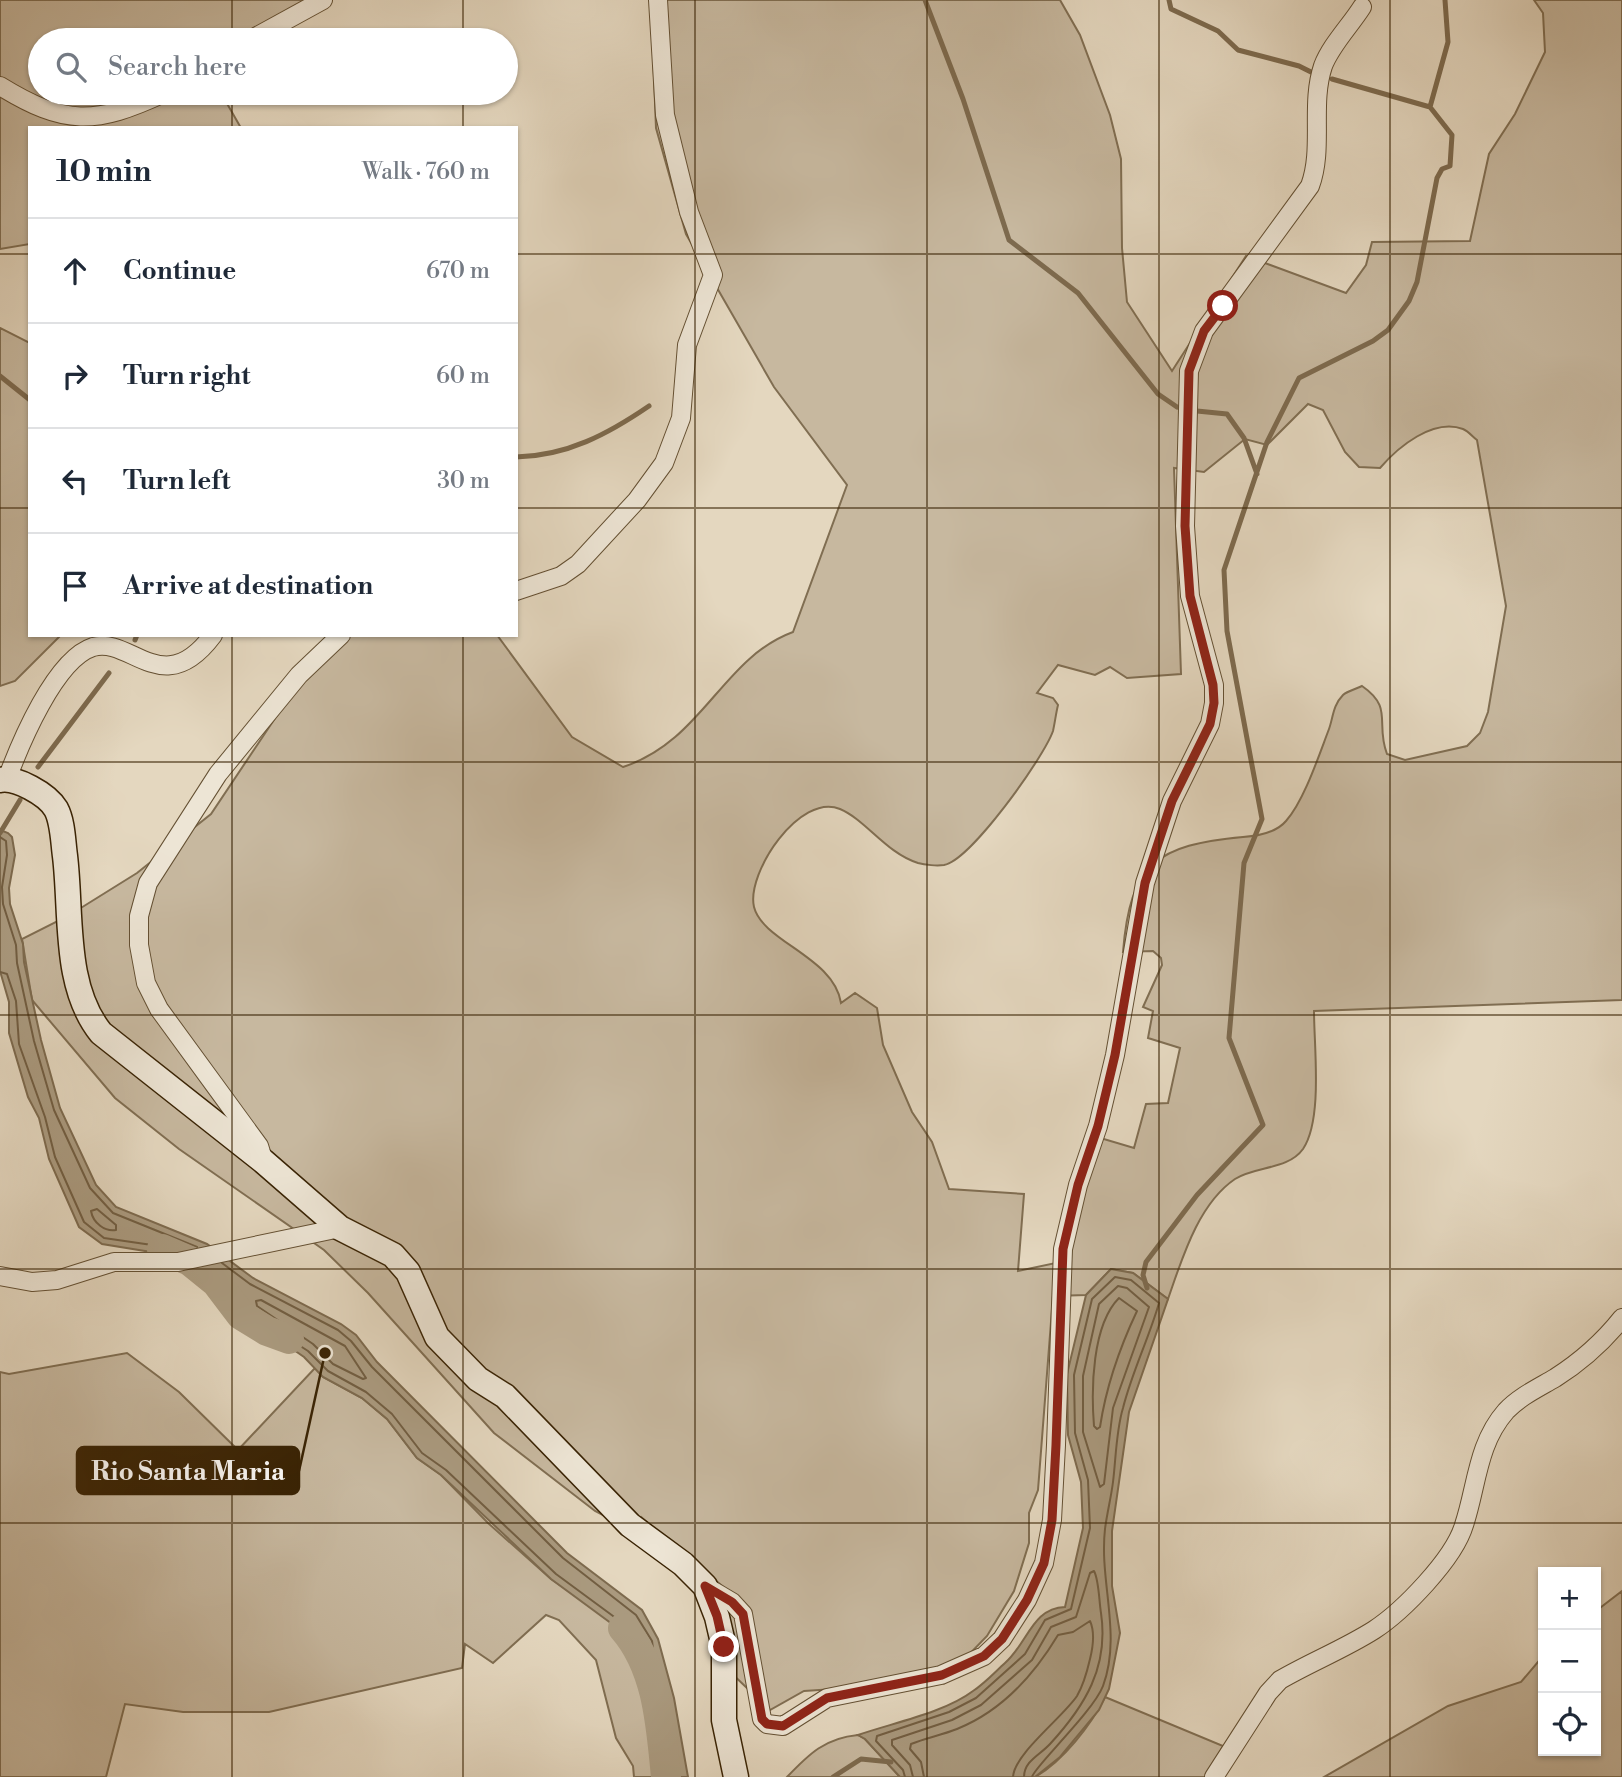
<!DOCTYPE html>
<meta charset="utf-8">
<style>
:root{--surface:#fff;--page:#f2f2f3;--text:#1f2937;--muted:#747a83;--line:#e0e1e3}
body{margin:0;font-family:"Libre Bodoni",serif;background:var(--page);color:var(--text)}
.controls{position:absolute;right:21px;bottom:21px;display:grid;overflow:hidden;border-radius:0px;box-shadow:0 2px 5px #0004}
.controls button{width:63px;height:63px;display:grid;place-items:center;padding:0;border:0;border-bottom:2px solid var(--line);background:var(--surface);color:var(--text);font:35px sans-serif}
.stop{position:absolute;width:21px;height:21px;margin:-16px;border:5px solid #8f2418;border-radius:50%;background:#fff}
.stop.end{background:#8f2418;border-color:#fff;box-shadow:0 2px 7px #0008}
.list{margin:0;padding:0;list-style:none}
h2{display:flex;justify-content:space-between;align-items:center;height:91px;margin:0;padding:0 28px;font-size:30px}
h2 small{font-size:23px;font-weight:400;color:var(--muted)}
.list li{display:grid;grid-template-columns:46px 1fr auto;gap:21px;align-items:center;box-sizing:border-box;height:105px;padding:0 28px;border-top:2px solid var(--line)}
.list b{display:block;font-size:26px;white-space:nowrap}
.list em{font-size:23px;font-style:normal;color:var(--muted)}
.icon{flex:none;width:38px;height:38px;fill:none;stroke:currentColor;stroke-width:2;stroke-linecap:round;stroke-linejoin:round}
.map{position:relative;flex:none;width:1622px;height:1777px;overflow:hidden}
.search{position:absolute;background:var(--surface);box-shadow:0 2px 5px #0004;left:28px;top:28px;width:490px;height:77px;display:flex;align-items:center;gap:18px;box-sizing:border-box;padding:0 24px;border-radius:38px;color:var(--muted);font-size:26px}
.panel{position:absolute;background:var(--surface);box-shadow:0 2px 5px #0004;left:28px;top:126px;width:490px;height:511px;border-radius:0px}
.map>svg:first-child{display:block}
</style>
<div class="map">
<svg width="1622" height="1777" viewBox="0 0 1622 1777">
<rect width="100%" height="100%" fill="#e4d7bf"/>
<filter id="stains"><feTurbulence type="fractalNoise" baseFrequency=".00286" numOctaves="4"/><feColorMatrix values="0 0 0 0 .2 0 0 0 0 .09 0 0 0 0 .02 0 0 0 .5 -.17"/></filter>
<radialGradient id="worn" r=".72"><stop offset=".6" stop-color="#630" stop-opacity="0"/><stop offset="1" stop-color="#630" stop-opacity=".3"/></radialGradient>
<path fill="#c7b89f" stroke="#806e52" stroke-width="2" fill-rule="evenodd" d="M0,0H313L229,40H40V93H221L241,128H30V244L0,249Z
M651,0H1060L1080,35L1110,115L1121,159L1122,248L1127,302L1172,371L1246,256L1346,293L1366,265L1372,242L1470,241L1489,154L1515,114L1545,52L1543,13L1534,0H1622V1000L1314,1011C1314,1047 1323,1119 1303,1149C1288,1170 1255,1166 1235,1179C1198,1204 1182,1259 1168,1299L1133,1273L1111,1269L1086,1295L1053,1296L1038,1490L1029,1513V1543L1014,1591L987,1636L956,1668L850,1688L804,1691L770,1710L724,1666V1635L733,1595L641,1517L622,1525L595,1511L494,1433L368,1293L324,1250L179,1149L115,1098L32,1000L22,939L68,916L137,873L211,814L304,675L348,635H497L572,737L623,767C703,741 722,658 793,632L847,485L774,387L686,234L656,128ZM1308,404L1323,410L1345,452L1359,467L1380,468C1398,447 1433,418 1463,429C1468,431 1473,437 1477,440L1506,606L1488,712L1480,733L1467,746L1405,760L1387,754C1375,723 1394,708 1362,686C1356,689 1347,691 1343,695C1333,705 1333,718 1329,729C1319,755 1304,801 1286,821C1276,833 1257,836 1243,837C1157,845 1130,863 1123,952L1153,951L1161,958L1162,965L1143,1007L1153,1011L1148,1038L1180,1048L1168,1103L1146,1104L1134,1148L1087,1134L1056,1263L1018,1271L1024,1194L949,1189L932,1142L912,1112L883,1045L877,1008L855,993L841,1003C834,957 763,942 754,907C746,873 800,792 840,809C866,820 886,853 918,863C925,865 937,866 944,865C971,860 1044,757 1053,731C1055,722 1056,713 1058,705L1053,698L1037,693L1058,665L1095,675L1110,667L1127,678L1181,674L1174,468L1204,472L1245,439L1267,445Z
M0,328L30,343V635H61L15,681L0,686Z
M127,1353L179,1392L238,1450L315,1368L323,1377L362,1398L387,1419L417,1458L441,1475L488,1523L551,1579L605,1616L637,1646L658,1704L665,1777H634L633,1766L616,1738L596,1660L559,1620L546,1615L493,1663L465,1644L462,1668L269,1712H183L125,1704L106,1777H0V1372L9,1374Z
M1622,1591V1777H1324L1448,1706L1521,1682L1543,1656V1751H1596V1611Z
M1105,1697L1223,1746L1207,1777H1035C1063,1761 1091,1725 1105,1697Z
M858,1735L865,1739L900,1777H787C809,1754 825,1738 858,1735Z"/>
<path fill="#aa9a7f" stroke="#7d6a4e" stroke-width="2" d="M0,830L8,833L12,837L15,855L9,888L10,904L23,944L24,962L41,1040L60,1108L96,1185L116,1207L207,1244L253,1278L341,1324L356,1335L377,1362L567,1553L642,1610L658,1639L674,1698L688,1777H665C661,1729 660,1674 627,1635L551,1579L441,1475L417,1458L387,1419L362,1398L323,1377L304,1357L242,1314L219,1279L207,1271L183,1266L151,1252L102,1244L79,1227L49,1159L39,1118L28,1097L9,1033V1002L0,971Z
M1111,1269L1133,1273L1168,1299L1129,1412L1112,1531V1586L1120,1633L1109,1689L1099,1710L1060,1757L1035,1777H900L865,1739L858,1735C892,1723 944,1713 973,1691C985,1683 995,1672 1005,1663C1028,1643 1032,1608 1065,1607L1083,1528L1081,1482L1068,1435L1067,1374L1086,1295Z"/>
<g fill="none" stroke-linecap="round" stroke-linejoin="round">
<path stroke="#725e42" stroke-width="2" d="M0,837L6,841L7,855L2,887L3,904L16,945L17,963L34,1041L54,1110L90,1188L113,1213L197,1247
M0,972L7,974L16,1001L19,1044L45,1117L55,1157L84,1222L104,1238L152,1245L168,1252
M97,1209L116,1225V1230C105,1232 93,1223 91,1211Z
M212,1266L224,1274L247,1308L263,1322L308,1351L328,1371L366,1392L392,1414L422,1453L446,1470L556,1574L632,1630L649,1656H654L652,1641L636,1615L563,1558L372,1367L351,1341L338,1330L250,1284L222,1263
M1118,1286L1127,1288L1149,1307L1113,1408L1104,1484L1100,1487L1083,1432V1376L1099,1304Z
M1119,1298L1137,1311C1120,1347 1106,1387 1100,1427L1097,1429L1094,1426C1091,1389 1092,1325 1119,1298Z
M261,1300L345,1346L366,1378L363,1379L333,1364L313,1344L257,1306L256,1301Z
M905,1777L903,1770L876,1741L877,1736L949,1712L976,1698L1025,1654L1045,1620L1071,1609L1090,1528L1088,1480L1075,1433L1074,1375L1092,1299L1115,1277L1131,1280L1159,1303C1149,1338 1132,1372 1123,1408C1116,1431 1116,1458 1113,1482C1111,1498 1107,1513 1105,1529C1099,1582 1122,1634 1103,1686C1093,1712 1033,1768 1032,1777
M913,1777L910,1765L892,1745V1740L952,1720L981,1705L1032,1660L1051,1627L1076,1617L1090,1573L1094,1571C1099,1580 1099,1601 1101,1613C1109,1667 1085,1706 1050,1744C1040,1755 1024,1761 1024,1777
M924,1777L921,1762L910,1749L911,1744C926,1738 942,1735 957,1729C1002,1711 1034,1675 1058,1635L1073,1632L1090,1621C1095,1632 1093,1647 1090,1659C1087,1672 1084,1684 1077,1696C1062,1718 1014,1754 1013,1777"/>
<path stroke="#7d6a4e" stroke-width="5" d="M925,0L963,99L1009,240L1078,293L1158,394L1177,407
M1169,0L1171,9L1218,31L1238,50L1299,66L1311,72
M1430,107L1448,42L1445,0
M0,376L30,400
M1197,411L1227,414L1244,438L1257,474
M516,457C567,456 608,434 649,406
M135,640L137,635
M38,767L109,673
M0,833L20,800
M1147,1288L1143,1275L1146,1262L1197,1195L1263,1125L1229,1038L1244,863L1262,819L1227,631L1224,570L1267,442L1299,378L1373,341L1388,330L1409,301L1417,282L1437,178L1442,169L1450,166L1452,135L1430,107L1332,79
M833,1777L861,1759L891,1762"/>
<path stroke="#aa9a7f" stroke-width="30" d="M162,1249L190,1261L216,1282L241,1315L267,1331L289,1339
M623,1628C658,1668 661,1726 666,1777"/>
<g stroke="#645033" stroke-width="20">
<path id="street" d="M250,40L323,0
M0,86C65,126 95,125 164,93
M516,591L561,576L578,564L637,500L664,463L681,418L687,345L713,275L689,212L665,115L658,0
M7,779C20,744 55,659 93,647C131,636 163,702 213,635
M263,1159L259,1146L159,1009L146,983L139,945V916L148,883L218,774L299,675L341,635
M0,1276L32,1282L57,1280L114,1262H178L340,1228
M705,1586L732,1602L743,1614L762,1719L767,1724L783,1726L827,1698L941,1675L984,1656L1002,1639L1027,1600L1044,1563L1052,1520L1056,1445L1063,1249L1078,1185L1098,1126L1115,1055L1145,883L1172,801L1210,724L1214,703V685L1190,596L1185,526L1189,371L1204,331L1310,186C1324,148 1310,105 1323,66C1331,45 1350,26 1362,7
M1214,1777L1268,1693L1280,1680C1311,1662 1344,1649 1374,1630C1403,1611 1454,1559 1464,1525C1477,1486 1477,1444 1506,1411C1519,1397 1538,1388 1555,1378C1580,1362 1603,1342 1622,1318"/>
</g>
<g stroke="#392304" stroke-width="27">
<path id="secondary" d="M0,780C16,777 47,794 56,809C63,822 63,842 65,856C72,914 63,986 101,1033L263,1161L340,1228L393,1255L408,1272L437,1337L478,1379L505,1396L630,1525L683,1564L705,1586L717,1617L724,1647V1720L736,1777"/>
</g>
<use href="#street" stroke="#ede5d5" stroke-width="18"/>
<use href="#secondary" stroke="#ede5d5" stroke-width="24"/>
</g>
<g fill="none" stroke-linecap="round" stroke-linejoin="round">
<path stroke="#8f2418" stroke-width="9" d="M724,1647L717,1616L705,1586L732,1602L743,1614L762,1719L767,1724L783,1726L827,1698L942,1675L984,1656L1002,1639L1027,1600L1044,1563L1052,1520L1056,1445L1063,1249L1078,1185L1098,1126L1115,1055L1145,883L1172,801L1210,724L1214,703L1213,685L1190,596L1185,526L1189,371L1204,331L1223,306"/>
</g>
<path fill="none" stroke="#392304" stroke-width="2" stroke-opacity="0.55" d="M232,0V40M463,0V40M695,0V1777M927,0V1777M1159,0V1777M1390,0V1777M232,93V128M463,93V128M0,254H30M516,254H1622M0,508H30M516,508H1622M232,635V1777M463,635V1777M0,762H1622M0,1015H1622M0,1269H1622M0,1523H1622"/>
<path fill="none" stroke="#392304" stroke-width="2.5" d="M325 1353L299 1471"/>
<circle fill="#392304" stroke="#ede5d5" stroke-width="2.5" cx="325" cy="1353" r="7"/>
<rect fill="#392304" stroke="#392304" stroke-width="2.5" x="77" y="1447" width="222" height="47" rx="7"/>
<g font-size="26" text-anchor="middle" font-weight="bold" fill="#fff">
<text x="188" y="1480">Rio Santa Maria</text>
</g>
<rect width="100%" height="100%" filter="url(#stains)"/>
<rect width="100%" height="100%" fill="url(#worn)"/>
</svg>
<div class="controls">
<button>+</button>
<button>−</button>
<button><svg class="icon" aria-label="locate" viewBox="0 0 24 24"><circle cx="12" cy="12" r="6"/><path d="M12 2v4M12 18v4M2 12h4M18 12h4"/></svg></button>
</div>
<div class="stop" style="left:1223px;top:306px"></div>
<div class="stop end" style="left:724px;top:1647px"></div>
<div class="search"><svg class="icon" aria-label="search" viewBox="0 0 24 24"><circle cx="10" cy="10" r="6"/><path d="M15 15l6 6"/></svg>Search here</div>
<section class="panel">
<h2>10 min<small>Walk · 760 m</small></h2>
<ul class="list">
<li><svg class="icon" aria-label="ahead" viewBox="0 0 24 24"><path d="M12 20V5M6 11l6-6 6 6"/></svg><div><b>Continue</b></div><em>670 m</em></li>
<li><svg class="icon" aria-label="right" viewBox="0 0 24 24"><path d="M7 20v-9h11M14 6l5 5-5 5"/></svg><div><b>Turn right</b></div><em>60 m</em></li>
<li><svg class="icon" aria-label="left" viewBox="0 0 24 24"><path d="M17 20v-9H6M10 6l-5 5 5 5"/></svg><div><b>Turn left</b></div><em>30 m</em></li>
<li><svg class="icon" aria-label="arrive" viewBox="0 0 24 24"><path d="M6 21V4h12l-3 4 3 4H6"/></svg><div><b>Arrive at destination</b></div></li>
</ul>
</section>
</div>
